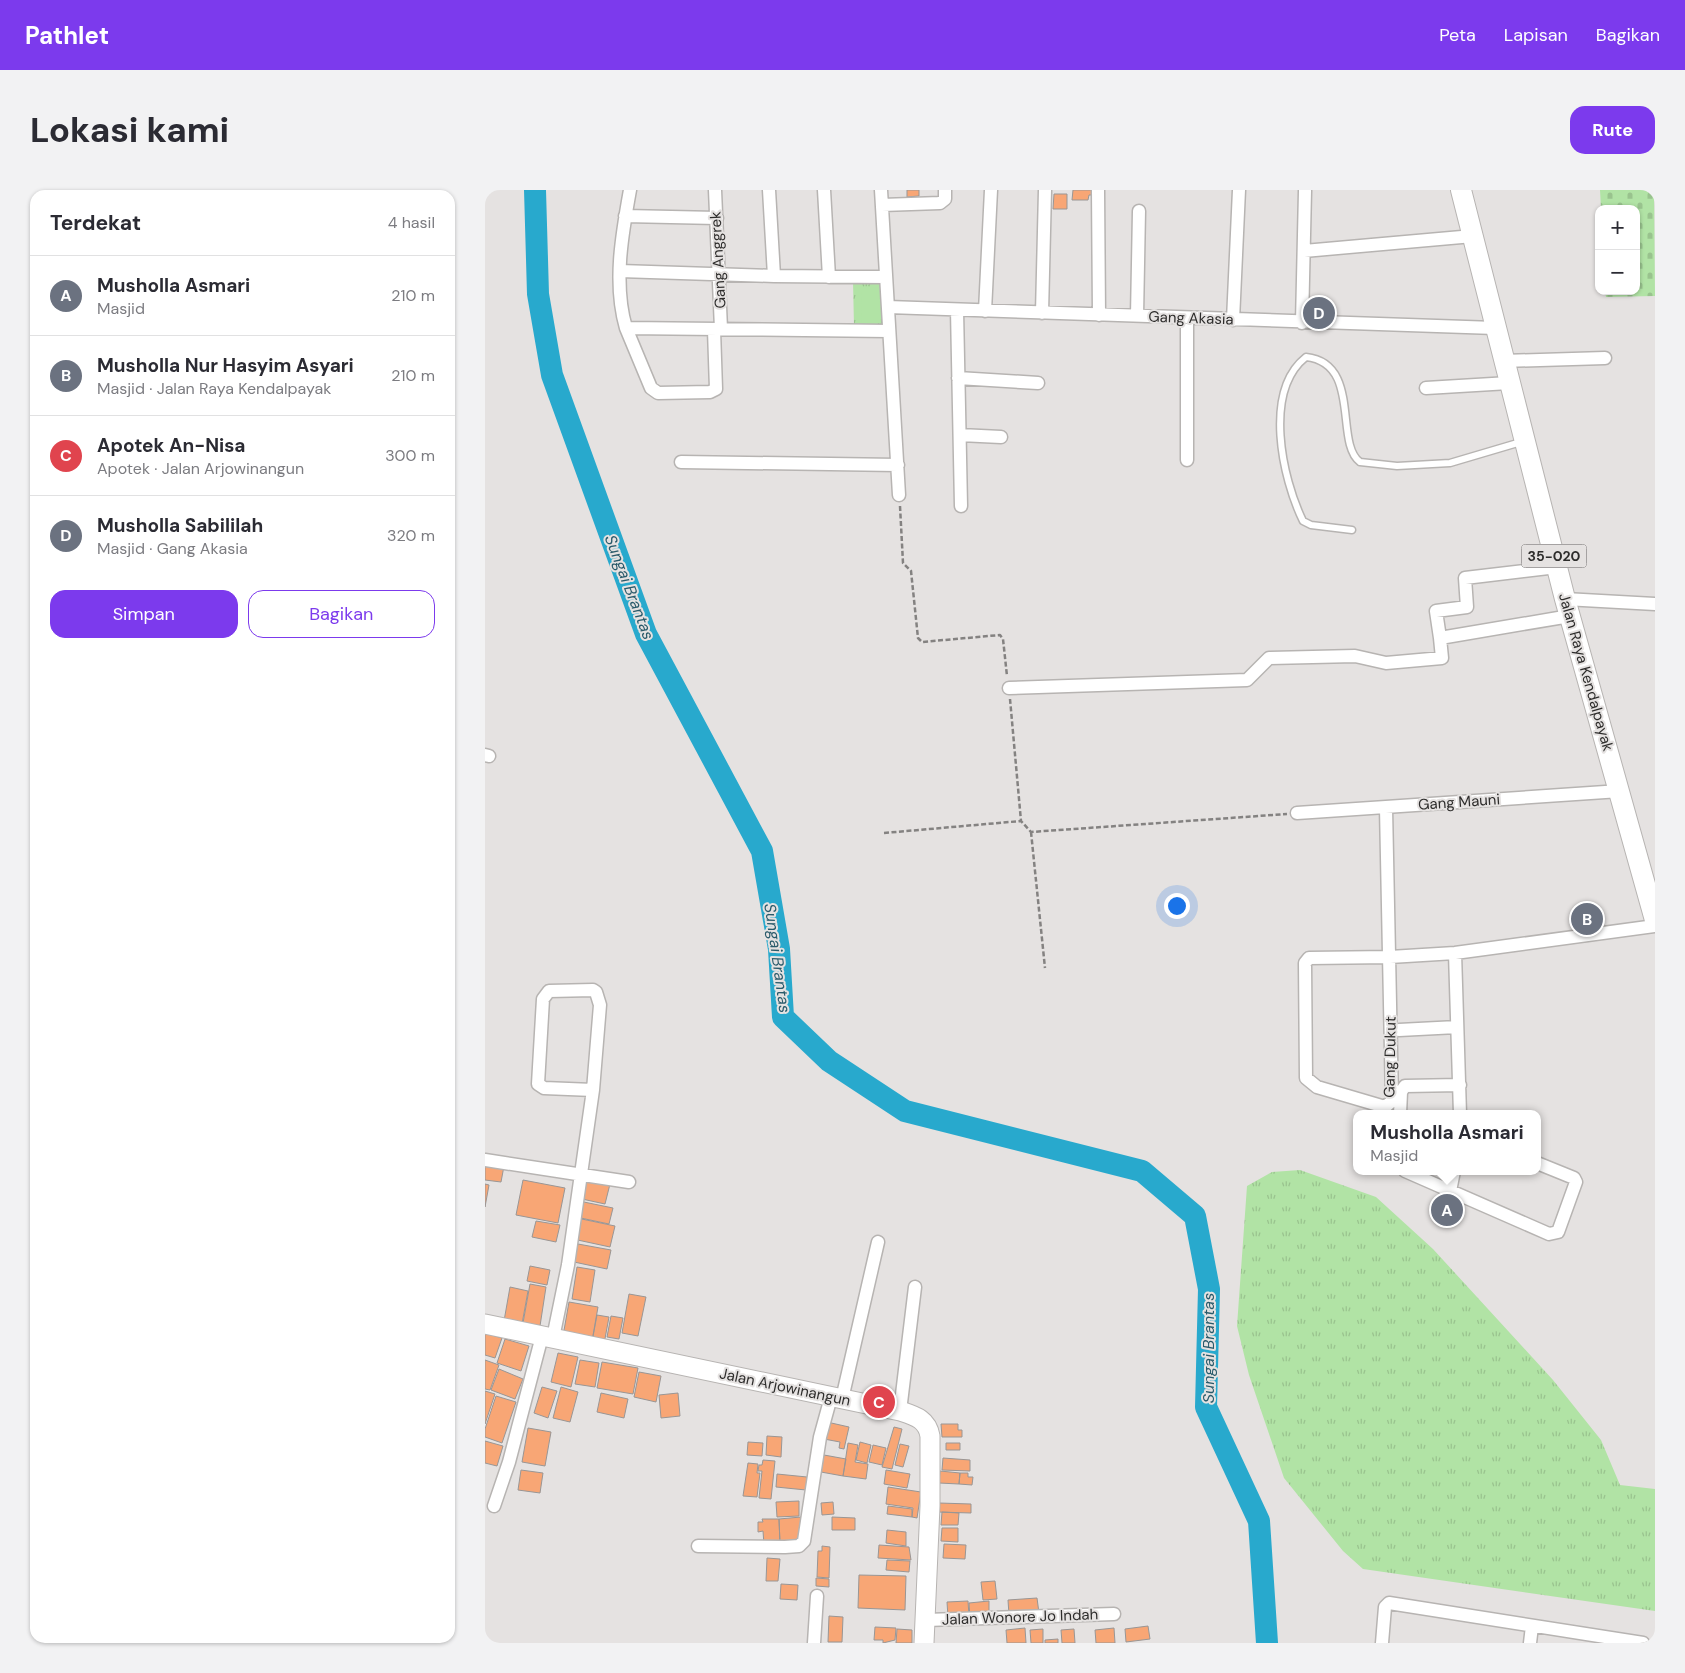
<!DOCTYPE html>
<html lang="id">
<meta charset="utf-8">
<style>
:root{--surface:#fff;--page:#f2f2f3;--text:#2b2b33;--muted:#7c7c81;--line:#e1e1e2;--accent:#7c3aed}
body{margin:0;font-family:"DM Sans",sans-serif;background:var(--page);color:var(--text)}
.controls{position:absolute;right:15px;top:15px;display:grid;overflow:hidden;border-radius:10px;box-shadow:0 1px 4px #0004}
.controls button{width:45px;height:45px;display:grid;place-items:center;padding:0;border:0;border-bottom:1px solid var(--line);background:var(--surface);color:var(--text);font:25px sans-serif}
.you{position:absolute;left:691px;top:715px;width:18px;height:18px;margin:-12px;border:4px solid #fff;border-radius:50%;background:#1a73e8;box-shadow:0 0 0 8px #1a73e833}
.badge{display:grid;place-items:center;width:32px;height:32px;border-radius:50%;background:var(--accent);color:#fff;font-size:16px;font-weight:700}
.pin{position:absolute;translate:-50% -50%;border:2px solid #fff;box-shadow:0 1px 5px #0006}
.popup{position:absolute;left:868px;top:920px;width:188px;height:65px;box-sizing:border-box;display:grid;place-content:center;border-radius:10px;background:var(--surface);filter:drop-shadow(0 1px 4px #0005);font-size:16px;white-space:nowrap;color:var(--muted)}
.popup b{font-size:19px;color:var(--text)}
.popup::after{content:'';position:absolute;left:50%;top:100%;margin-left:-10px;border:10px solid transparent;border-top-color:var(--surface)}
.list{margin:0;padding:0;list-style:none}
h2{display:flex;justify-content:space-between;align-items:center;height:65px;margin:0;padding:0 20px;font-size:21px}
h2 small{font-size:16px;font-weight:400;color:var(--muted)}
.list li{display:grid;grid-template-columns:32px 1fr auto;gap:15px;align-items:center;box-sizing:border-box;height:80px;padding:0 20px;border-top:1px solid var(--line)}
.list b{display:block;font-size:19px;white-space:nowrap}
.list p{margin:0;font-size:16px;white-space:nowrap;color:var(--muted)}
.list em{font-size:16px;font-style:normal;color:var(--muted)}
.actions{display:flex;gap:10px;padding:15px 20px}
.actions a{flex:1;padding:11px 0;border:1px solid var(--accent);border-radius:15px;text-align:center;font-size:18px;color:var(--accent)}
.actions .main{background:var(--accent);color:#fff}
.map{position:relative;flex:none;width:1170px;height:1453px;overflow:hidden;border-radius:15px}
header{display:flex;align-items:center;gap:30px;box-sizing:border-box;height:70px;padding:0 25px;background:var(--accent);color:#fff}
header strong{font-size:24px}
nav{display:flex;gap:28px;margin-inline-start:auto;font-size:18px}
.intro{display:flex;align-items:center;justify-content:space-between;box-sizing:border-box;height:120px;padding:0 30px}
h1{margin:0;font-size:35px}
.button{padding:12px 22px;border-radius:15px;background:var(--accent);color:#fff;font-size:18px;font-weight:700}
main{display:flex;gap:30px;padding:0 30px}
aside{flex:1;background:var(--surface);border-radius:15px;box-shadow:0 1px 4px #0004}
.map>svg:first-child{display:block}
</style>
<header>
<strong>Pathlet</strong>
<nav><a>Peta</a><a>Lapisan</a><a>Bagikan</a></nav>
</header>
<div class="intro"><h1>Lokasi kami</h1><a class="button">Rute</a></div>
<main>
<aside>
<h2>Terdekat<small>4 hasil</small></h2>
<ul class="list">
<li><span class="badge" style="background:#6b7280">A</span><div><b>Musholla Asmari</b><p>Masjid</p></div><em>210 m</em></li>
<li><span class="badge" style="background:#6b7280">B</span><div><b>Musholla Nur Hasyim Asyari</b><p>Masjid · Jalan Raya Kendalpayak</p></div><em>210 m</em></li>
<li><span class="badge" style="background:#e0444e">C</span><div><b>Apotek An-Nisa</b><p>Apotek · Jalan Arjowinangun</p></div><em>300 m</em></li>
<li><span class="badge" style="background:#6b7280">D</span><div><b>Musholla Sabililah</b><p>Masjid · Gang Akasia</p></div><em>320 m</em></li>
</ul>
<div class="actions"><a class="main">Simpan</a><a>Bagikan</a></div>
</aside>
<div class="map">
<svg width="1170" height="1453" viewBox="0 0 1170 1453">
<defs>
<pattern id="grass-tufts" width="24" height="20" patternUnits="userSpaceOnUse" patternTransform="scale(1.25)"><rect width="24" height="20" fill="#b1e3a5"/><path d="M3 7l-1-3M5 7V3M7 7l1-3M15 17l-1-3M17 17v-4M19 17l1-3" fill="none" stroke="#99c38e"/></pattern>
<pattern id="cemetery-stones" width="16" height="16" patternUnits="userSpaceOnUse" patternTransform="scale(1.25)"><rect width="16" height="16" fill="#b1e3a5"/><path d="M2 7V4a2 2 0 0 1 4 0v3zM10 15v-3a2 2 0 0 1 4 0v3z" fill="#99c38e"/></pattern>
</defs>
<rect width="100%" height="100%" fill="#e5e2e1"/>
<path fill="url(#grass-tufts)" d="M368,91L396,92L399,136L369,137Z
M815,980L891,1007L948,1059L1068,1190L1116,1250L1135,1295L1170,1299V1421L878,1379L858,1361L799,1288L764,1185L752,1136L762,996L787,982Z"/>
<path fill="url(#cemetery-stones)" d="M1115,0H1169L1170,106L1121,107L1120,101H1151V19H1116Z"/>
<path fill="#b1e3a5" d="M376,97H394L396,133H377Z"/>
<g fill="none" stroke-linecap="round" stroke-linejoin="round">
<path stroke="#28a9cd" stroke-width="22" d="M50,0L53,104L67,185L161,444L277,661L294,759L298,827L344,871L420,921L657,981L710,1026L724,1099L721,1217L774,1331L782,1453"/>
</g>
<path fill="#f8a675" stroke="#999695" d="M422,0H434V6L422,7Z
M588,0H608L607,5H604L603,10H587Z
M569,4H582V19H568Z
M823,116H845L844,130L823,129Z
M1111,719L1113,737L1093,739L1091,722Z
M0,974L19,976L16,992L0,990Z
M102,988L125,994L120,1014L97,1009Z
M38,990L80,998L73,1033L31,1025Z
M0,994L4,995L0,1017Z
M953,1010L975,1015L971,1030L950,1025Z
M94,1011L128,1018L124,1034L91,1027Z
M92,1028L130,1036L125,1057L88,1049Z
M51,1031L75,1035L71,1052L47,1047Z
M93,1054L126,1060L122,1079L89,1072Z
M45,1076L65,1080L62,1095L42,1091Z
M92,1077L110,1080L105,1112L87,1109Z
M45,1094L61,1097L55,1136L38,1133Z
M25,1097L43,1101L37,1134L19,1131Z
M144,1104L161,1107L153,1146L137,1143Z
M84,1112L113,1117L107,1151L78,1146Z
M112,1125L124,1127L119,1154L107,1152Z
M126,1126L138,1128L134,1149L122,1147Z
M0,1143L17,1148L10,1168L0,1165Z
M20,1149L44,1156L36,1181L12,1173Z
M73,1163L93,1167L86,1197L66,1192Z
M0,1170L14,1175L5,1200L0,1199Z
M95,1170L114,1173L110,1197L90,1194Z
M117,1172L153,1178L148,1204L112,1198Z
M14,1179L38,1189L30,1209L6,1200Z
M154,1182L176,1186L171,1212L149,1207Z
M57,1197L72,1201L63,1228L49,1223Z
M76,1197L93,1202L85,1232L68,1228Z
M0,1201L10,1204L0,1234Z
M116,1203L143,1209L139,1228L112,1222Z
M193,1203L195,1226L176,1228L174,1205Z
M11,1206L31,1212L17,1253L0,1247V1239Z
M342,1232L364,1237L359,1259L354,1258L355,1252L339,1249Z
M456,1234H473V1240H477V1247H457Z
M409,1237L417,1239L407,1279L397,1277Z
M43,1238L66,1242L60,1276L37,1272Z
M282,1246L297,1247L296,1267L281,1265Z
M0,1251L18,1256L12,1276L0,1273Z
M263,1252L278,1253L277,1266L262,1265Z
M375,1252L386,1255L382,1273L371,1270Z
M363,1253L373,1255L370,1272L383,1274L381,1289L358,1286Z
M461,1253H475V1260H461Z
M415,1254L424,1256L418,1277L410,1275Z
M388,1255L401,1258L397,1275L384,1272Z
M339,1265L361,1269L358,1286L336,1282Z
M458,1268L485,1270V1281L457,1280Z
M278,1270L290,1271L286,1309L274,1308L277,1281H273L274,1275H277Z
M263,1273L273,1274L272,1283H275L272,1307L258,1306Z
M36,1280L58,1283L55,1303L33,1300Z
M401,1280L425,1284L422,1298L399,1294Z
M455,1281L475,1283L474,1294L454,1293Z
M475,1283H483V1287H488L487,1295L474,1294Z
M292,1284L322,1287L321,1300L291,1297Z
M403,1297L436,1302L432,1328L427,1327L428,1318L401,1314Z
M314,1311V1326L292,1327L291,1312Z
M348,1312L349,1324L337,1325L336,1313Z
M454,1313L486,1314V1323L453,1322Z
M403,1316L427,1319V1327L402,1324Z
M457,1322L474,1323L473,1335H456Z
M316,1327L317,1353L295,1354L294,1329Z
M347,1327L370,1328V1340H347Z
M277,1329H294L295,1354L279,1355L278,1341L273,1342V1332H278Z
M457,1338H473V1352L456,1351Z
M402,1340L421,1342V1356L401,1353Z
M459,1354L481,1355L480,1369L458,1368Z
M394,1355L424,1357L426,1370L393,1368Z
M337,1356L345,1357L344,1388L332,1387L333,1361H337Z
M282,1368L295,1369L293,1391H281Z
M402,1370L425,1371L424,1382L401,1380Z
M374,1385L421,1386L420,1420L373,1418Z
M331,1388L344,1389V1397L331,1396Z
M510,1391L512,1409L498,1410L496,1392Z
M296,1394L313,1395L312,1410L295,1409Z
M552,1408L554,1423L524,1425L523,1410Z
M483,1411L484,1426L463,1427L462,1412Z
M504,1411V1426L485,1428L484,1413Z
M344,1426L358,1427L357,1452H343Z
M663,1436L665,1449L641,1452L640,1439Z
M390,1437L411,1438L410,1450L398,1453V1450H389Z
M540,1438L541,1453H522L521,1440Z
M629,1438L630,1453H611L610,1440Z
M412,1439L427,1440V1453H411Z
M558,1439V1453H546L545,1440Z
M589,1439L590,1453H577L576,1440Z
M573,1449V1453H560V1450Z"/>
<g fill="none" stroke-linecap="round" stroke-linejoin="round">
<g stroke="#b7b4b2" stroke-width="9">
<path id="service" d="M867,340L826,335L818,331C797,288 778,201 821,167C877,173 849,253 875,272L912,276L965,273L1036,252"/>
</g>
<g stroke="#b7b4b2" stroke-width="15">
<path id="minor" d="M145,0C137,44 128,94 141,138L404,141
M230,0L236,139
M284,0L289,86
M339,0L344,87
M396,0L414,305
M613,0L614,125
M397,15L455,13L460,9V0
M140,26L232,28
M819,61L988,46
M135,81L289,86L401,87
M403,117L1010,138
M472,120L476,316
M500,121L506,0
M557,123L560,0
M652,126L654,21
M748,130L754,0
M817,133L820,1
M141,138L166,198L173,203L225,202L231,199L229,140
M1018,171L1120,168
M473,188L553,193
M941,198L1024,193
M475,245L516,247
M702,270V128
M196,272L413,275
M1072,377L980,388L982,417L951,421L955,448L1085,426
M1080,409L1170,414
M524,498L762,490L784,468L870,466L901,473L957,468L955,448
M0,565L4,566
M901,618L907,911L900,917L832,897L821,888L820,773L824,768L905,767L970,763L1170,736
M812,623L1135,601
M970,763L975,924
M914,840L972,837
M915,924L916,902L920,896L975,895
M0,970L144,992
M920,981L1064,1044L1073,1042L1091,992L1089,988L1052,973
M965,1001L969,981
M68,1148L83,1075L108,900L115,815L111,802L108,800L64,801L58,809L53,894L59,898L108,900
M357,1209L393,1052
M415,1221L430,1097
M9,1316L24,1272L57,1146
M213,1356L300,1357L314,1356L319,1351L335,1247L346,1207
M441,1430L629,1424
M329,1453L332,1406
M897,1453L900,1417L904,1413L1158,1453
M1045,1453L1047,1436"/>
</g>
<g stroke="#b7b4b2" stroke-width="21">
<path id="secondary" d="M0,1134L415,1221C430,1226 442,1229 445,1246V1316L439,1453"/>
</g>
<g stroke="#b7b4b2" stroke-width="22">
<path id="primary" d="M976,0L1080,409L1170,730"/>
</g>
<path stroke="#848281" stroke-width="2.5" stroke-dasharray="5 2.5" stroke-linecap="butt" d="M415,316L418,373L426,381L433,448L437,452L515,445L518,449L522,486
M525,509L536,631L546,642L802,624
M546,642L560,778
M399,643L536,631"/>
<use href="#service" stroke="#fff" stroke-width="6"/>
<use href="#minor" stroke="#fff" stroke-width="12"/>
<use href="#secondary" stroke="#fff" stroke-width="19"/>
<use href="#primary" stroke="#fff" stroke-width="20"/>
</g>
<g text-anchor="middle" stroke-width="4" stroke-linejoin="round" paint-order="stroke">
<rect fill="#e5e2e1" stroke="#656362" stroke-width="1" x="1036.5" y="354.5" width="65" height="23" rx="4"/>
<g font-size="14" font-weight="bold" fill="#2e2d2c">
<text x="1069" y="371">35-020</text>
</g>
<g font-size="15" fill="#2e2d2c" stroke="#e5e2e1">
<text transform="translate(233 70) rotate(-93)" y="5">Gang Anggrek</text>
<text transform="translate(706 128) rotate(2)" y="5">Gang Akasia</text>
<text transform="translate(1101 482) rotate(74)" y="5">Jalan Raya Kendalpayak</text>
<text transform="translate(974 612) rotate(-4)" y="5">Gang Mauni</text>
<text transform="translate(905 867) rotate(-89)" y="5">Gang Dukut</text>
<text transform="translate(300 1197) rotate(12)" y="5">Jalan Arjowinangun</text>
<text transform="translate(535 1427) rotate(-2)" y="5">Jalan Wonore Jo Indah</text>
</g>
<g font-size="16" font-style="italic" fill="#295a6a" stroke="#e5e2e1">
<text transform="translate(145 397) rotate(69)" y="6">Sungai Brantas</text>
<text transform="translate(293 768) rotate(82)" y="6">Sungai Brantas</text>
<text transform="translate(723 1158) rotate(-90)" y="6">Sungai Brantas</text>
</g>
</g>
</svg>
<div class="controls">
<button>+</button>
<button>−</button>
</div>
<div class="you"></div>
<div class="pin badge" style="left:962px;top:1020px;background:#6b7280">A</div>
<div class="popup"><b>Musholla Asmari</b>Masjid</div>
<div class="pin badge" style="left:1102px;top:729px;background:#6b7280">B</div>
<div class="pin badge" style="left:394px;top:1212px;background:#e0444e">C</div>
<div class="pin badge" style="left:834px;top:123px;background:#6b7280">D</div>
</div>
</main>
